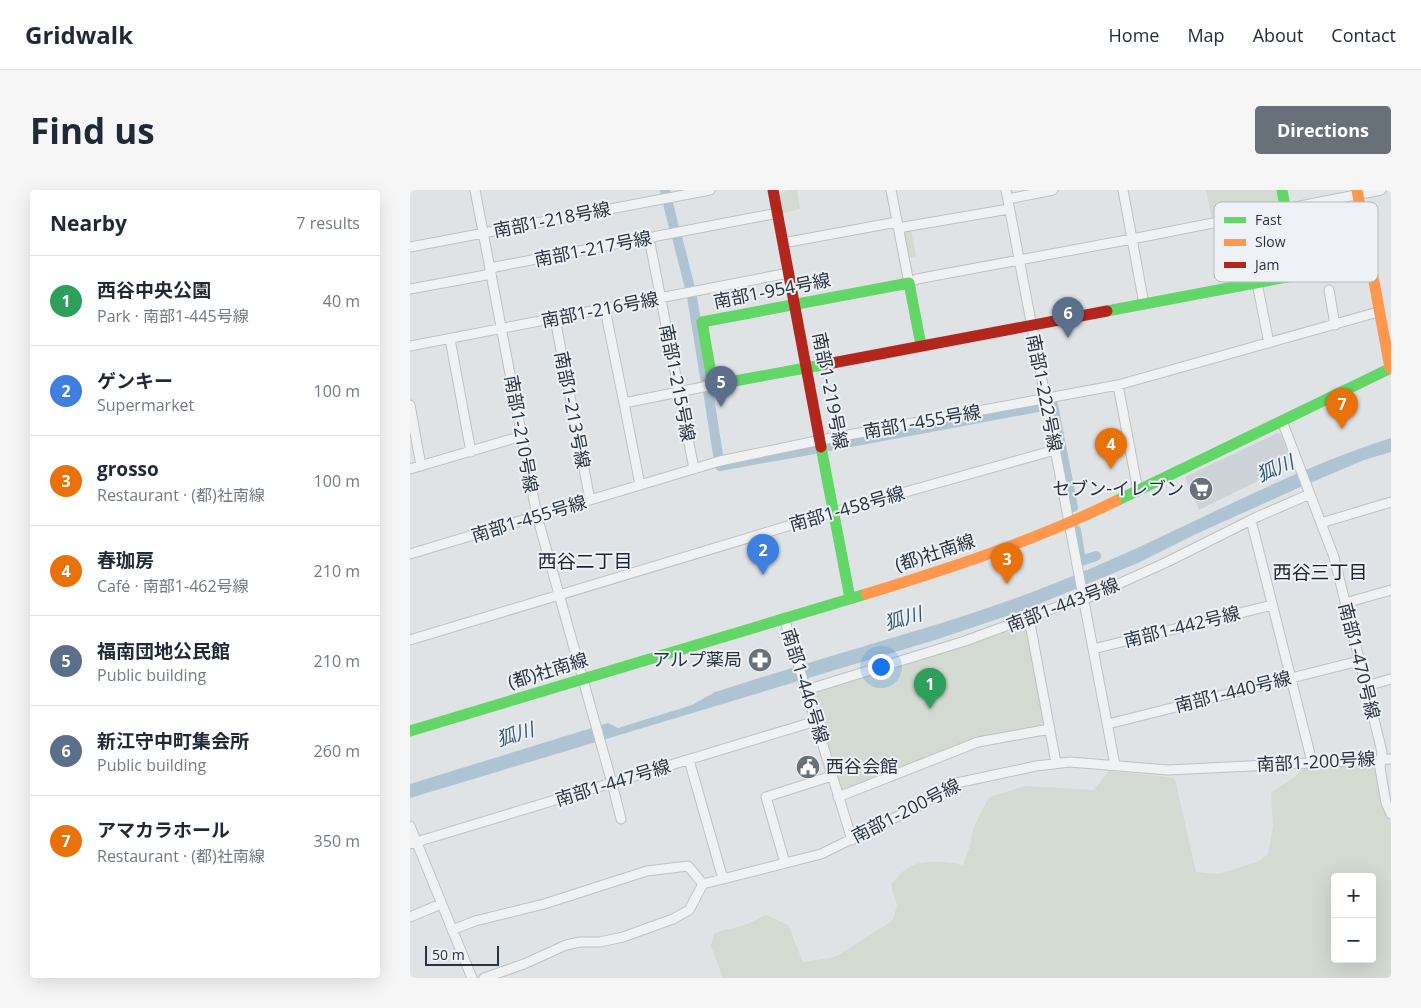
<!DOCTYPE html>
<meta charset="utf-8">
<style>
:root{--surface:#fff;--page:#f6f6f7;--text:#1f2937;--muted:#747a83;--line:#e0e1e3;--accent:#68717a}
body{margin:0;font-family:"Open Sans","Noto Sans JP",sans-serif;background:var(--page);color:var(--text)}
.controls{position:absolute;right:15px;bottom:15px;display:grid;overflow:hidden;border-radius:5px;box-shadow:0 5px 20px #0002}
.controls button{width:45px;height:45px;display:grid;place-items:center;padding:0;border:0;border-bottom:1px solid var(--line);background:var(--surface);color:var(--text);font:25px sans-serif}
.scale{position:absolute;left:15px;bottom:12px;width:74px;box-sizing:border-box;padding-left:5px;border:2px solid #273340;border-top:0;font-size:14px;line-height:18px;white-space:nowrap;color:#273340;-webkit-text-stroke:4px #eef2f6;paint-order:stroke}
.you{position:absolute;left:470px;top:476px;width:18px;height:18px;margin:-12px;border:4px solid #fff;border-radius:50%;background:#1a73e8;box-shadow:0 0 0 8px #1a73e833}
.badge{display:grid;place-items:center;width:32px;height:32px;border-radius:50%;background:var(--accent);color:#fff;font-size:16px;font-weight:700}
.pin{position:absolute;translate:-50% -41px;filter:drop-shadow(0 1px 2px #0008)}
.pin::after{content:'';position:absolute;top:26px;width:18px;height:15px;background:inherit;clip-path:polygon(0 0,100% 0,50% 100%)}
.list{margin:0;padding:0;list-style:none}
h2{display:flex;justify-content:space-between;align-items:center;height:65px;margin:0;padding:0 20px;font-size:21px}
h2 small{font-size:16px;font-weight:400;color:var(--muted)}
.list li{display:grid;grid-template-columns:32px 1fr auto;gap:15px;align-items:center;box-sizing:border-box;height:90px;padding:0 20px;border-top:1px solid var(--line)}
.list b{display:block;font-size:19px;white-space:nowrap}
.list p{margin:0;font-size:16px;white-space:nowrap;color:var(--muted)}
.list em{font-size:16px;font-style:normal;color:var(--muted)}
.map{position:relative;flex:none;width:981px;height:788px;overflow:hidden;border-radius:5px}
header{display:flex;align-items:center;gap:30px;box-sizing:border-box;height:70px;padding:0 25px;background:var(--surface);border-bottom:1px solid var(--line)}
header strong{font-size:24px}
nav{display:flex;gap:28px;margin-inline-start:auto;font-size:18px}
.intro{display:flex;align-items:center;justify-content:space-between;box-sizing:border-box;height:120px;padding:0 30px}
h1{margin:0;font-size:35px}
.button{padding:12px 22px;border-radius:5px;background:var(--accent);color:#fff;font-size:18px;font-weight:700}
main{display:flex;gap:30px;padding:0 30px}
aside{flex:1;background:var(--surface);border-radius:5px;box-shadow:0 5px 20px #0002}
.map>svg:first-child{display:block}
</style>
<header>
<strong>Gridwalk</strong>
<nav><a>Home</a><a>Map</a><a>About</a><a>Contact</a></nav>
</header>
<div class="intro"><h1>Find us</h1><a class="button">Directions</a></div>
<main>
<aside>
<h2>Nearby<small>7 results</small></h2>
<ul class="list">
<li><span class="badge" style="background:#2e9e5b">1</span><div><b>西谷中央公園</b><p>Park · 南部1-445号線</p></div><em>40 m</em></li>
<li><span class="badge" style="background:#3f7fe0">2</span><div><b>ゲンキー</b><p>Supermarket</p></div><em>100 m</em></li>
<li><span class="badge" style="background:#e8710a">3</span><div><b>grosso</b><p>Restaurant · (都)社南線</p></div><em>100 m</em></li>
<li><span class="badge" style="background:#e8710a">4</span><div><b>春珈房</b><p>Café · 南部1-462号線</p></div><em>210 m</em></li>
<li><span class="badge" style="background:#5c6f8a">5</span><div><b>福南団地公民館</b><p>Public building</p></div><em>210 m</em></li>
<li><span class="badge" style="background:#5c6f8a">6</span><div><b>新江守中町集会所</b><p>Public building</p></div><em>260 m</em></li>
<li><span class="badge" style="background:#e8710a">7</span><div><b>アマカラホール</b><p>Restaurant · (都)社南線</p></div><em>350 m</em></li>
</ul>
</aside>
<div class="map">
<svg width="981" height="788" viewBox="0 0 981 788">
<rect width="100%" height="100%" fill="#e0e3e6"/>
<path fill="#ced3d9" d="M867,243L871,245L882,274L789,320L775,287Z"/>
<path fill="#d2dad1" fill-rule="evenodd" d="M387,0L390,19L373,23L370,6L375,1Z
M796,0H867L870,11L866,15L802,29Z
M501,40L506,66L499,68L494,45L497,41Z
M613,435L617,438L634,533L631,537L567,548L437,602L432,599L404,506L406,501L557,455Z
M968,574C962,590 972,619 981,633V788H313L301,756L304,743L335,735L356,725L378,735L393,772L425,767L482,731L487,716L481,695C485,690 490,683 495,680C509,668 537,672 553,675L560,656L563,639L579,607L615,596L684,600L699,581L757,587L765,589L786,682L809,684L849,671L858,664L863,636L861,602L885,587L894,577ZM925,687H962V769H925Z"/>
<path fill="#aec4d2" d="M981,248V262L954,270L886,299L786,344L728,373L612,421L525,450L0,608V594L198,533L208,538L282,515L305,502C346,489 387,476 428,464C502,442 576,421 648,392C760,348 865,285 981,248Z"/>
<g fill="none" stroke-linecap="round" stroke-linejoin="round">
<path stroke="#aec4d2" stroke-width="10" d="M255,0L256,4
M258,13L264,38
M267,47L280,98
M282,107L296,193
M298,201L308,265
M643,215L663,317
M419,256L628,217
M310,276L404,259
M666,340L671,371L686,366"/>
<g stroke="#bec1c4" stroke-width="11">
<path id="street" d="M65,0L127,326L202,593L211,629
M481,0L499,93L507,89L722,49L971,0
M596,0L705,575
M713,0L734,114
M598,9L643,0
M488,38L599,19
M239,48L284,279
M373,53L487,32
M0,57L300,0
M847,93L859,153
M0,99L76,85L85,77L368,23
M919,100L925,135
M195,119L214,213L303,195
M145,129L180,310
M40,149L61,262
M0,156L379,83
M708,195L728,301
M214,213L230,295
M0,215L11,276
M872,231L924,367L972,562L970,578L976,613L981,624
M0,279L112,246
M841,330L902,572
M911,333L981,312
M0,364L310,271L411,250L708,195L968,122
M935,413L981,400
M374,428L442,650
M619,428L646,573
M0,450L424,322L645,260
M683,459L862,415
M956,496L981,489
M396,500L555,451L666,410H673L757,372L847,327L900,304
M698,534L949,471
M279,570L313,689
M428,607L568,552L640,539
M0,636L62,788
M0,654L406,531
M375,673L356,607L422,586
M0,727L31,714
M42,740L65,731L134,714L237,681L278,676L293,694
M74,788L114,774L156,755L170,752H190L213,747L263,729L279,720L293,694L411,664L513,614L531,600L542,594L626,576L660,572L758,580L981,569"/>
</g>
<use href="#street" stroke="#f0f1f2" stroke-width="9"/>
<path stroke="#63d668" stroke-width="11" d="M697,121L888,85L872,0
M417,174L303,195L292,132L499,93L511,155
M411,257L440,408
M706,311L981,178
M0,541L456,404"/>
<path stroke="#ff974d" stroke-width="11" d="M947,0L980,178
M456,404C541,378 626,350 706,311"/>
<path stroke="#b3261e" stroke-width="11" d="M363,0L411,257
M417,174L697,121"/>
</g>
<defs>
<g id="supermarket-disc" transform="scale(1.25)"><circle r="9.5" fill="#68717a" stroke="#eef2f6"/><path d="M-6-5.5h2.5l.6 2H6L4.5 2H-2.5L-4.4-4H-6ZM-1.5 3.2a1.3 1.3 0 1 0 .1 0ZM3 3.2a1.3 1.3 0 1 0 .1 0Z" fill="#fff"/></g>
<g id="pharmacy-disc" transform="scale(1.25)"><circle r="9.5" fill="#68717a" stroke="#eef2f6"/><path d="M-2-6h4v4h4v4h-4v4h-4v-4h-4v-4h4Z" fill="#fff"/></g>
<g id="civic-disc" transform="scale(1.25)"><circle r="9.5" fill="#68717a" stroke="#eef2f6"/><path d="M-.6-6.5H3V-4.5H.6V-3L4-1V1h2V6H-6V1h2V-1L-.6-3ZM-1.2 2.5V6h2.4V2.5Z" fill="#fff"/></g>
</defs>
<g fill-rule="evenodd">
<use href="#supermarket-disc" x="791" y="299"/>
<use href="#pharmacy-disc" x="350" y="470"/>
<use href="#civic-disc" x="398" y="577"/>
</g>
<g text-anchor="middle" stroke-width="4" stroke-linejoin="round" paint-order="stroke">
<g font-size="18" fill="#273340" stroke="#eef2f6">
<text transform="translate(142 30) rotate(-11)" y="6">南部1-218号線</text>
<text transform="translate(183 59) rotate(-11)" y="6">南部1-217号線</text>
<text transform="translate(362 101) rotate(-11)" y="6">南部1-954号線</text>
<text transform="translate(190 120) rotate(-11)" y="6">南部1-216号線</text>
<text transform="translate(267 193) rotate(79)" y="6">南部1-215号線</text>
<text transform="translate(420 201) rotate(79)" y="6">南部1-219号線</text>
<text transform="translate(634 203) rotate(79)" y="6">南部1-222号線</text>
<text transform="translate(162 220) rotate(79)" y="6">南部1-213号線</text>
<text transform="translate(512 232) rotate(-10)" y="6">南部1-455号線</text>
<text transform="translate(111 244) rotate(80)" y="6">南部1-210号線</text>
<text transform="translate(437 319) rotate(-16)" y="6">南部1-458号線</text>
<text transform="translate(119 329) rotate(-17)" y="6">南部1-455号線</text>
<text transform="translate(525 363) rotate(-18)" y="6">(都)社南線</text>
<text transform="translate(653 415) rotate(-21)" y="6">南部1-443号線</text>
<text transform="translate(772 437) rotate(-14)" y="6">南部1-442号線</text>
<text transform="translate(949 471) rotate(76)" y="6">南部1-470号線</text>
<text transform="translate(138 481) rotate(-17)" y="6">(都)社南線</text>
<text transform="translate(395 496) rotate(73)" y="6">南部1-446号線</text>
<text transform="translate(823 502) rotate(-14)" y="6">南部1-440号線</text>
<text transform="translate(906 572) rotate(-3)" y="6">南部1-200号線</text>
<text transform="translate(203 593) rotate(-17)" y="6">南部1-447号線</text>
<text transform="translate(496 621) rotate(-27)" y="6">南部1-200号線</text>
</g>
<g font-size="18" fill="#273340" stroke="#eef2f6" text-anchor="end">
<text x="774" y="305">セブン-イレブン</text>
<text x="332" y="476">アルプ薬局</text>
<text x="416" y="583" text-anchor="start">西谷会館</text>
</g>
<g font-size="19" font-style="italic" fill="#305875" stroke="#eef2f6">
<text transform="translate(865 278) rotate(-23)" y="7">狐川</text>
<text transform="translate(493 428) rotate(-16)" y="7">狐川</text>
<text transform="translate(105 544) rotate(-17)" y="7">狐川</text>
</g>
<g font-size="19" fill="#192430" stroke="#eef2f6">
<text x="175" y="378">西谷二丁目</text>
<text x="910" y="389">西谷三丁目</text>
</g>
</g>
<rect x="804" y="12" width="164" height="80" rx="8" fill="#eef2f6" stroke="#b2b9bf" stroke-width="1"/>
<rect x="814" y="27" width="22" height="6" fill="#63d668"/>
<rect x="814" y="49" width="22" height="7" fill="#ff974d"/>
<rect x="814" y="72" width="22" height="6" fill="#b3261e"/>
<g font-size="14" fill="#273340">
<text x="845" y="35">Fast</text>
<text x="845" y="57">Slow</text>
<text x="845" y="80">Jam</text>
</g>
</svg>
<div class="controls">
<button>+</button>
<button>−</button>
</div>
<div class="scale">50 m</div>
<div class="you"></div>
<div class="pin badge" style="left:520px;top:519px;background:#2e9e5b">1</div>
<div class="pin badge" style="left:353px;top:385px;background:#3f7fe0">2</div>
<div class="pin badge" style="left:597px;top:394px;background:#e8710a">3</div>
<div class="pin badge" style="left:701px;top:279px;background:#e8710a">4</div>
<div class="pin badge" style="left:311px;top:217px;background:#5c6f8a">5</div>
<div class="pin badge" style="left:658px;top:148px;background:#5c6f8a">6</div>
<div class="pin badge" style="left:932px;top:239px;background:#e8710a">7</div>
</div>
</main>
